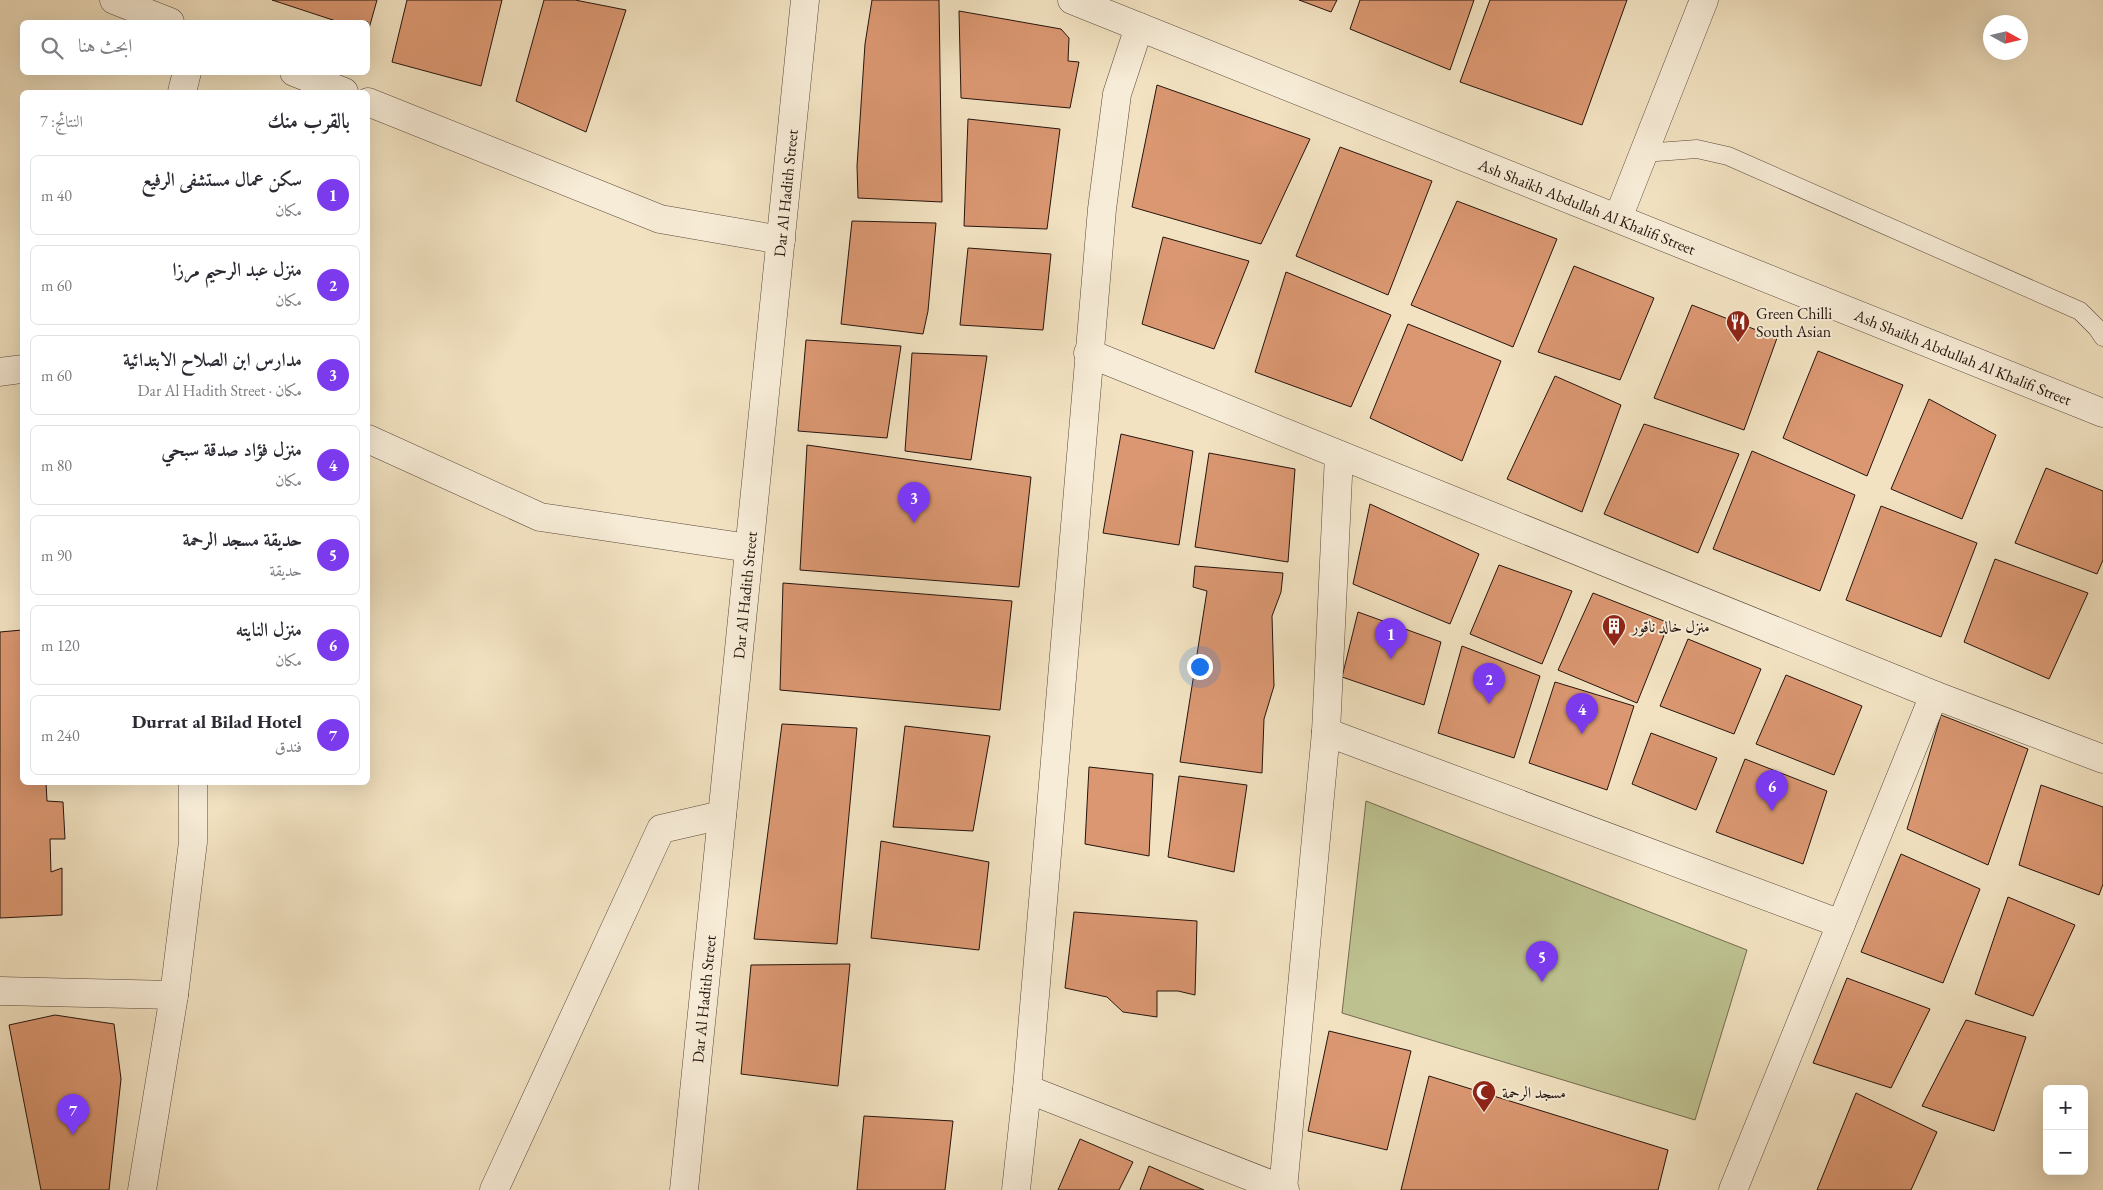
<!DOCTYPE html>
<html lang="ar">
<meta charset="utf-8">
<style>
:root{--surface:#fff;--page:#f2f2f3;--text:#2b2b33;--muted:#7c7c81;--line:#e1e1e2;--accent:#7c3aed}
body{margin:0;font-family:"EB Garamond",Amiri,serif;background:var(--page);color:var(--text);direction:rtl}
.controls{position:absolute;right:15px;bottom:15px;display:grid;overflow:hidden;border-radius:8px;box-shadow:0 5px 20px #0002}
.controls button{width:45px;height:45px;display:grid;place-items:center;padding:0;border:0;border-bottom:1px solid var(--line);background:var(--surface);color:var(--text);font:25px sans-serif}
.compass{position:absolute;left:1983px;top:15px;width:45px;height:45px;border-radius:50%;background:var(--surface);box-shadow:0 5px 20px #0002;rotate:98deg}
.you{position:absolute;left:1199px;top:666px;width:18px;height:18px;margin:-12px;border:4px solid #fff;border-radius:50%;background:#1a73e8;box-shadow:0 0 0 8px #1a73e833}
.badge{display:grid;place-items:center;width:32px;height:32px;border-radius:50%;background:var(--accent);color:#fff;font-size:16px;font-weight:700}
.pin{position:absolute;translate:-50% -41px;filter:drop-shadow(0 1px 2px #0008)}
.pin::after{content:'';position:absolute;top:26px;width:18px;height:15px;background:inherit;clip-path:polygon(0 0,100% 0,50% 100%)}
.list{margin:0;padding:0;list-style:none}
h2{display:flex;justify-content:space-between;align-items:center;height:65px;margin:0;padding:0 20px;font-size:21px}
h2 small{font-size:16px;font-weight:400;color:var(--muted)}
.list li{display:grid;grid-template-columns:32px 1fr auto;gap:15px;align-items:center;box-sizing:border-box;height:80px;margin:0 10px 10px;padding:0 10px;border:1px solid var(--line);border-radius:8px}
.list b{display:block;font-size:19px;white-space:nowrap}
.list p{margin:0;font-size:16px;white-space:nowrap;color:var(--muted)}
.list em{font-size:16px;font-style:normal;color:var(--muted)}
.icon{flex:none;width:28px;height:28px;fill:none;stroke:currentColor;stroke-width:2;stroke-linecap:round;stroke-linejoin:round}
.map{position:relative;flex:none;width:2103px;height:1190px;overflow:hidden;direction:ltr}
.search{position:absolute;background:var(--surface);box-shadow:0 5px 20px #0002;left:20px;top:20px;width:350px;height:55px;display:flex;align-items:center;gap:12px;box-sizing:border-box;padding:0 18px;border-radius:8px;color:var(--muted);font-size:19px}
.panel{position:absolute;background:var(--surface);box-shadow:0 5px 20px #0002;left:20px;top:90px;width:350px;height:695px;border-radius:8px;direction:rtl}
.map>svg:first-child{display:block}
</style>
<div class="map">
<svg width="2103" height="1190" viewBox="0 0 2103 1190">
<rect width="100%" height="100%" fill="#f2e2c1"/>
<filter id="stains"><feTurbulence type="fractalNoise" baseFrequency=".004" numOctaves="4"/><feColorMatrix values="0 0 0 0 .2 0 0 0 0 .09 0 0 0 0 .02 0 0 0 .5 -.17"/></filter>
<radialGradient id="worn" r=".72"><stop offset=".6" stop-color="#630" stop-opacity="0"/><stop offset="1" stop-color="#630" stop-opacity=".3"/></radialGradient>
<path fill="#bec291" stroke="#726b4f" d="M1366,801L1747,950L1695,1120L1342,1013Z"/>
<path fill="#da9771" stroke="#25140d" d="M272,0H377L368,32V22H339Z
M407,0H502L481,86L392,62Z
M544,0H575L626,10L586,132L516,101Z
M872,0H939L942,202L858,198L857,166L865,44Z
M1299,0H1337L1331,12Z
M1360,0H1474L1450,70L1350,29Z
M1490,0H1627L1582,125L1460,82Z
M959,11L1061,29L1069,38L1068,61L1079,62L1070,108L961,98Z
M1157,85L1310,139L1261,244L1132,207Z
M968,119L1060,129L1047,229L964,226Z
M1340,147L1432,181L1388,295L1296,256Z
M1457,201L1557,239L1513,347L1411,305Z
M852,221L936,223L928,311L923,334L841,324Z
M1163,237L1249,261L1214,349L1142,324Z
M968,248L1051,254L1043,330L960,325Z
M1574,266L1654,298L1620,380L1538,352Z
M1286,272L1391,315L1351,407L1255,372Z
M1692,305L1777,338L1744,430L1654,398Z
M1408,324L1501,361L1462,461L1370,418Z
M806,340L901,346L887,438L798,431Z
M1818,351L1903,385L1867,476L1783,438Z
M912,353L987,356L971,460L905,451Z
M1555,376L1621,405L1582,512L1507,479Z
M1929,399L1996,435L1962,519L1891,489Z
M1644,424L1739,454L1698,553L1604,514Z
M1121,434L1193,451L1179,545L1103,533Z
M807,445L1031,477L1019,587L800,570Z
M1752,451L1855,495L1820,591L1713,549Z
M1209,453L1295,469L1288,562L1195,547Z
M2046,468L2103,491V560L2097,574L2015,543Z
M1370,504L1479,554L1450,624L1353,584Z
M1881,506L1977,543L1941,637L1846,600Z
M1995,559L2088,593L2049,679L1964,642Z
M1499,565L1572,591L1542,664L1470,634Z
M1195,566L1283,573L1281,592L1272,616L1274,686L1264,719L1262,773L1180,762L1207,591L1193,587Z
M783,583L1012,601L1000,710L780,690Z
M1593,593L1669,623L1637,703L1558,670Z
M1358,612L1441,642L1424,705L1342,677Z
M22,630V782H46L47,801L63,802L65,839H50L51,872L62,868V915L0,918V632Z
M1688,639L1761,669L1734,734L1660,706Z
M1462,646L1540,676L1514,758L1438,733Z
M1786,675L1862,706L1834,775L1756,744Z
M1555,682L1634,706L1607,790L1529,763Z
M1941,715L2028,749L1988,865L1907,829Z
M782,724L857,728L837,944L754,939Z
M905,726L990,736L973,831L893,827Z
M1651,733L1717,758L1696,810L1632,784Z
M1745,759L1827,791L1803,864L1716,832Z
M1089,767L1153,774L1149,856L1085,844Z
M1179,776L1247,785L1234,872L1168,857Z
M2041,785L2103,807V884L2099,895L2019,865Z
M881,841L989,862L979,950L871,938Z
M1901,854L1980,889L1943,983L1861,952Z
M2008,897L2075,925L2033,1016L1975,994Z
M1074,912L1197,921L1195,995L1178,991H1157V1017L1123,1012L1107,997L1065,988Z
M850,964L838,1086L741,1074L751,965Z
M1847,978L1930,1009L1891,1088L1813,1063Z
M55,1015L114,1024L121,1079L109,1190H41L9,1025Z
M1966,1020L2026,1037L1994,1131L1922,1106Z
M1329,1031L1411,1051L1387,1150L1308,1131Z
M1429,1076L1668,1150L1658,1190H1401Z
M1856,1093L1937,1132L1911,1190H1817Z
M864,1116L953,1121L945,1190H857Z
M1080,1139L1133,1162L1119,1190H1058Z
M1149,1166L1204,1190H1140Z"/>
<g fill="none" stroke-linecap="round" stroke-linejoin="round">
<g stroke="#58483a" stroke-width="19">
<path id="lane" d="M1643,153L1697,149L1728,156L2080,311L2097,328L2103,337"/>
</g>
<g stroke="#58483a" stroke-width="29">
<g id="street">
<path d="M114,0L170,22"/>
<path id="s1" d="M1072,0L2103,413"/>
<path d="M294,72L344,92"/>
<path d="M182,92L187,72"/>
<path d="M368,102L660,219L781,240"/>
<path d="M1618,218L1704,0"/>
<path d="M1088,353L1934,695L2103,759"/>
<path d="M0,372L22,369"/>
<path d="M368,439L540,517L749,548"/>
<path d="M1326,732L1841,924"/>
<path d="M0,991L174,995"/>
<path d="M1027,1089L1285,1190"/>
<path d="M1283,1189L1326,732L1339,455"/>
<path d="M142,1190L174,995L193,842V782"/>
<path d="M494,1190L661,829L722,815"/>
<path id="s2" d="M684,1190L805,0"/>
<path d="M1016,1190L1027,1089L1102,209L1117,94L1139,27"/>
<path d="M1733,1190L1934,695"/>
</g>
</g>
<use href="#lane" stroke="#f7ecd7" stroke-width="18"/>
<use href="#street" stroke="#f7ecd7" stroke-width="28"/>
</g>
<defs>
<g id="restaurant-pin" transform="scale(1.25)"><path d="M0 17L-7.5 6A9.5 9.5 0 1 1 7.5 6Z" fill="#8f2418" stroke="#f7ecd7"/><path d="M-5-6h1v4h1v-4h1v4h1v-4h1v5L-1.5 .5V6h-2V.5L-5-1ZM5-6V6H3V1.5H1.5Q1.5-4 5-6Z" fill="#fff"/></g>
<g id="building-pin" transform="scale(1.25)"><path d="M0 17L-7.5 6A9.5 9.5 0 1 1 7.5 6Z" fill="#8f2418" stroke="#f7ecd7"/><path d="M-4-6H4V6H1V3H-1V6H-4ZM-2.5-4.3h1.7v1.8h-1.7ZM.8-4.3h1.7v1.8H.8ZM-2.5-1h1.7V.8h-1.7ZM.8-1h1.7V.8H.8Z" fill="#fff"/></g>
<g id="mosque-pin" transform="scale(1.25)"><path d="M0 17L-7.5 6A9.5 9.5 0 1 1 7.5 6Z" fill="#8f2418" stroke="#f7ecd7"/><path d="M3.5-4.9A6 6 0 1 0 3.5 4.9A5 5 0 1 1 3.5-4.9Z" fill="#fff"/></g>
</defs>
<g fill-rule="evenodd">
<use href="#restaurant-pin" x="1738" y="322"/>
<use href="#building-pin" x="1614" y="626"/>
<use href="#mosque-pin" x="1484" y="1092"/>
</g>
<g text-anchor="middle" stroke-width="4" stroke-linejoin="round" paint-order="stroke">
<g font-size="16" fill="#25140d" stroke="#f7ecd7">
<text dy="6" stroke="none"><textPath href="#s2" startOffset="1002">Dar Al Hadith Street</textPath></text>
<text dy="6" stroke="none"><textPath href="#s1" startOffset="555">Ash Shaikh Abdullah Al Khalifi Street</textPath></text>
<text dy="6" stroke="none"><textPath href="#s1" startOffset="960">Ash Shaikh Abdullah Al Khalifi Street</textPath></text>
<text dy="6" stroke="none"><textPath href="#s2" startOffset="598">Dar Al Hadith Street</textPath></text>
<text dy="6" stroke="none"><textPath href="#s2" startOffset="192">Dar Al Hadith Street</textPath></text>
</g>
<g font-size="16" fill="#25140d" stroke="#f7ecd7" text-anchor="start">
<text x="1756" y="319">Green Chilli<tspan x="1756" dy="18">South Asian</tspan></text>
<text x="1632" y="632">منزل خالد ناقور</text>
<text x="1502" y="1098">مسجد الرحمة</text>
</g>
</g>
<rect width="100%" height="100%" filter="url(#stains)"/>
<rect width="100%" height="100%" fill="url(#worn)"/>
</svg>
<div class="controls">
<button>+</button>
<button>−</button>
</div>
<svg class="compass" viewBox="-18 -18 36 36"><path d="M0-13l5 13h-10z" fill="#e53935"/><path d="M0 13l5-13h-10z" fill="#7c7c81"/></svg>
<div class="you"></div>
<div class="pin badge" style="left:1391px;top:659px">1</div>
<div class="pin badge" style="left:1489px;top:704px">2</div>
<div class="pin badge" style="left:914px;top:523px">3</div>
<div class="pin badge" style="left:1582px;top:734px">4</div>
<div class="pin badge" style="left:1542px;top:982px">5</div>
<div class="pin badge" style="left:1772px;top:811px">6</div>
<div class="pin badge" style="left:73px;top:1135px">7</div>
<div class="search"><svg class="icon" aria-label="search" viewBox="0 0 24 24"><circle cx="10" cy="10" r="6"/><path d="M15 15l6 6"/></svg>ابحث هنا</div>
<section class="panel">
<h2>بالقرب منك<small>النتائج: 7</small></h2>
<ul class="list">
<li><span class="badge">1</span><div><b>سكن عمال مستشفى الرفيع</b><p>مكان</p></div><em>40 m</em></li>
<li><span class="badge">2</span><div><b>منزل عبد الرحيم مرزا</b><p>مكان</p></div><em>60 m</em></li>
<li><span class="badge">3</span><div><b>مدارس ابن الصلاح الابتدائية</b><p>مكان · Dar Al Hadith Street</p></div><em>60 m</em></li>
<li><span class="badge">4</span><div><b>منزل فؤاد صدقة سبحي</b><p>مكان</p></div><em>80 m</em></li>
<li><span class="badge">5</span><div><b>حديقة مسجد الرحمة</b><p>حديقة</p></div><em>90 m</em></li>
<li><span class="badge">6</span><div><b>منزل النايته</b><p>مكان</p></div><em>120 m</em></li>
<li><span class="badge">7</span><div><b>Durrat al Bilad Hotel</b><p>فندق</p></div><em>240 m</em></li>
</ul>
</section>
</div>
